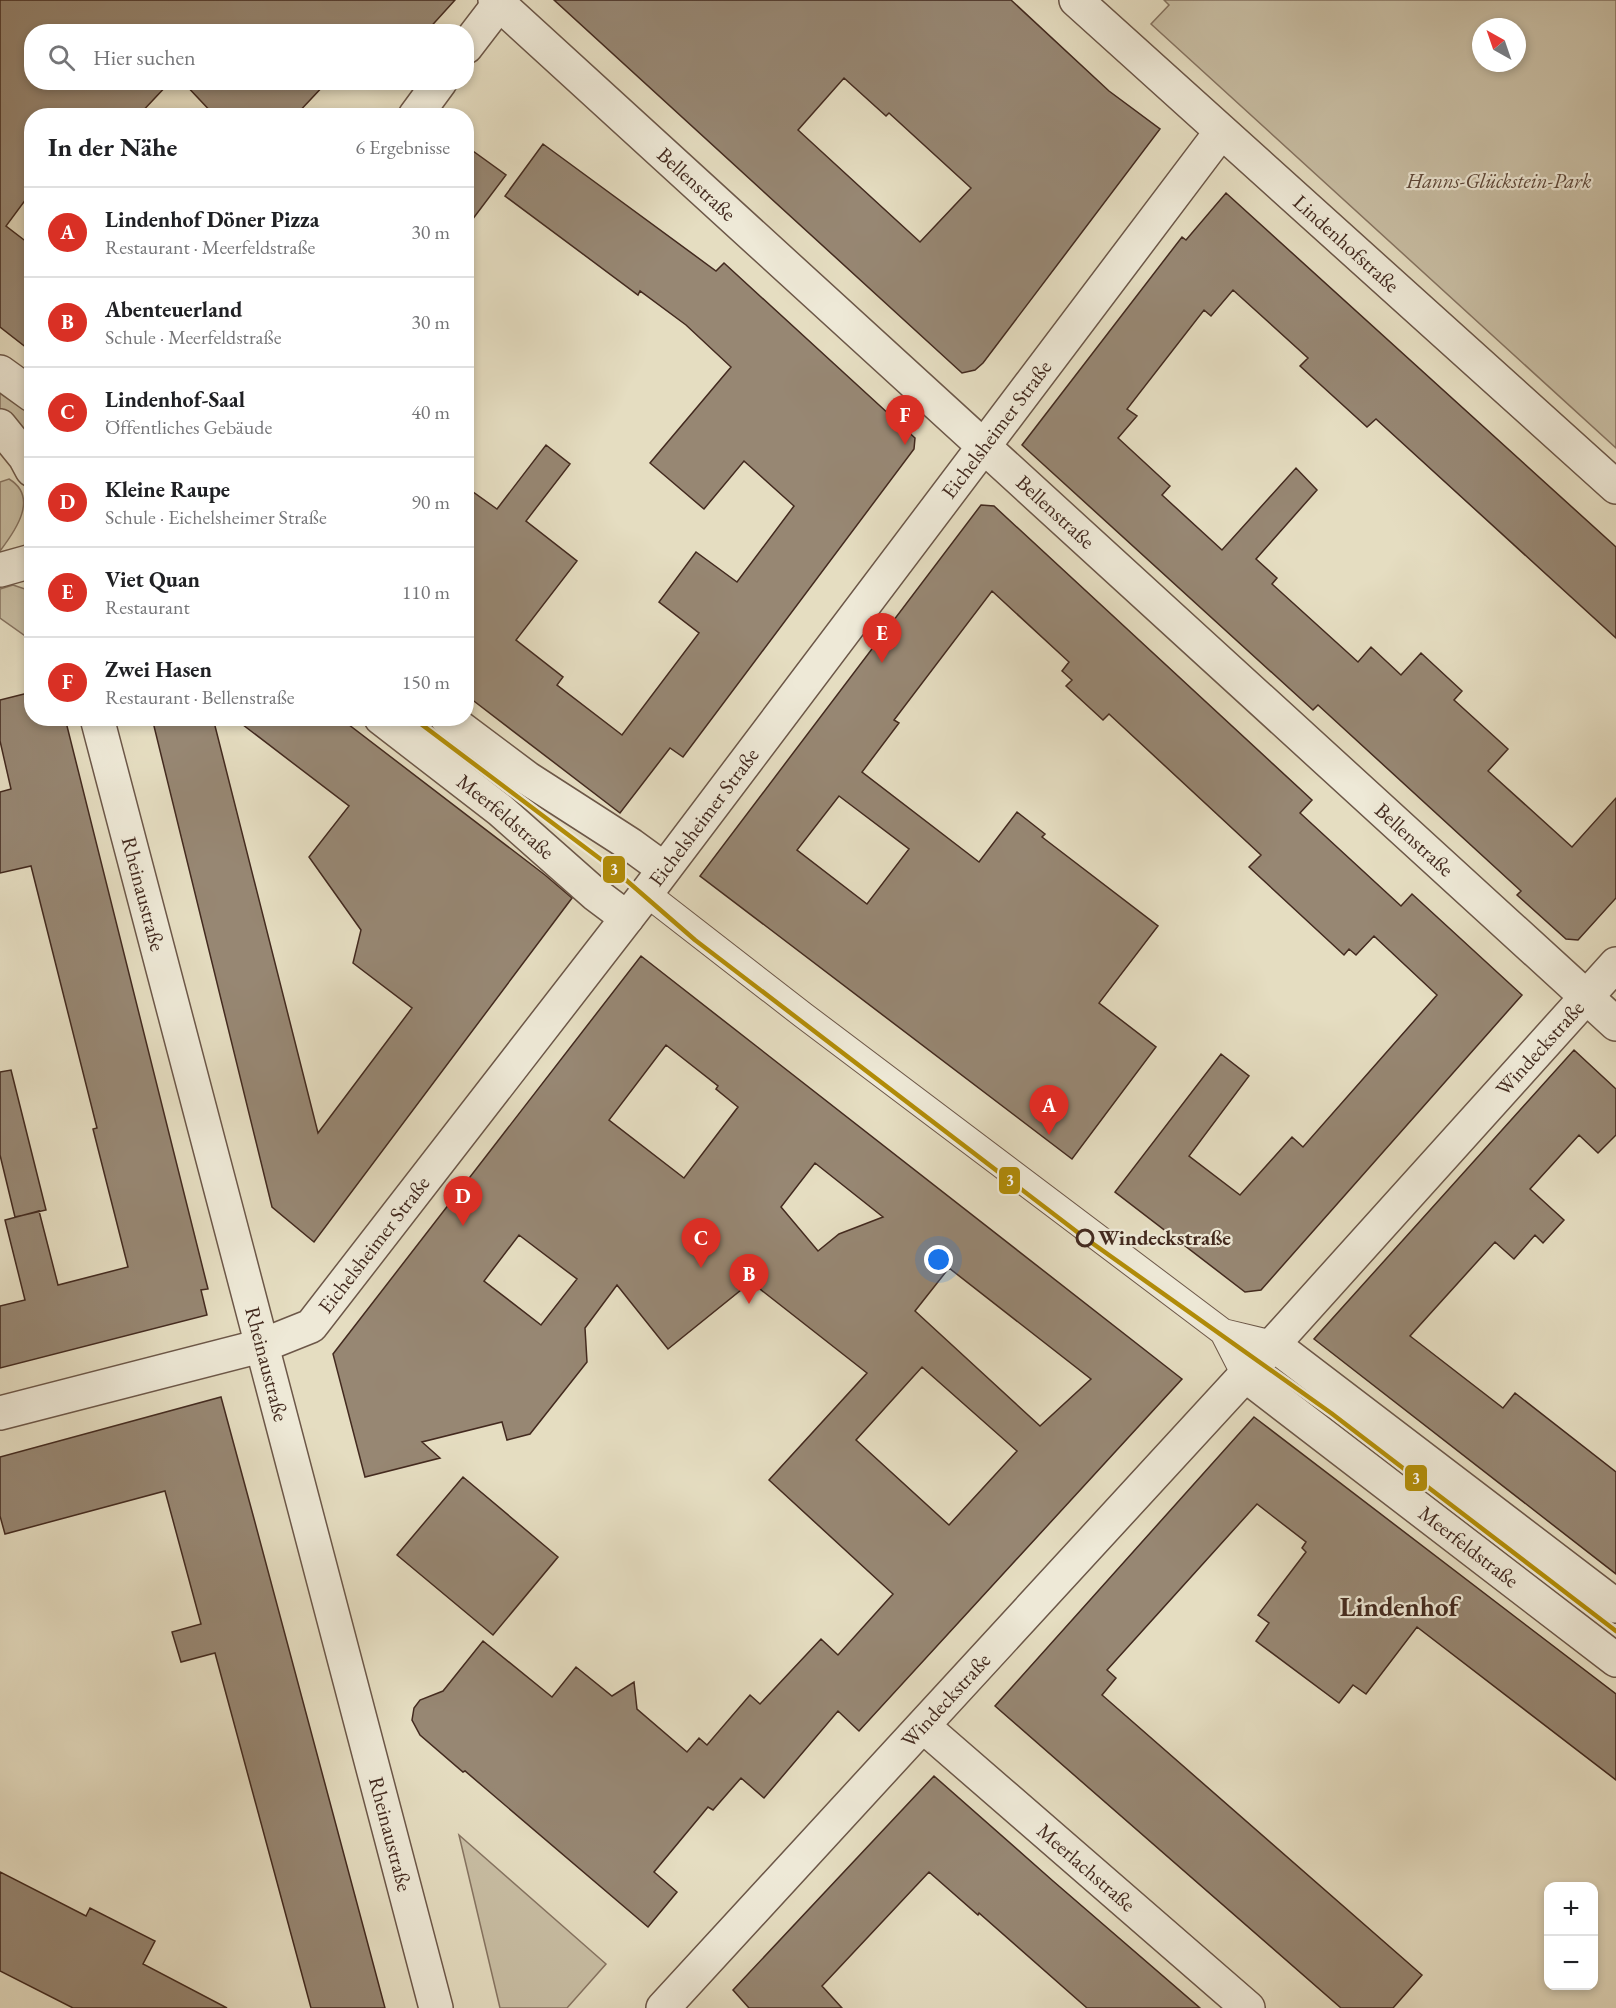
<!DOCTYPE html>
<html lang="de">
<meta charset="utf-8">
<style>
:root{--surface:#fff;--page:#f6f6f6;--text:#202124;--muted:#757577;--line:#e0e0e0;--accent:#d93025}
body{margin:0;font-family:"EB Garamond",serif;background:var(--page);color:var(--text)}
.controls{position:absolute;right:18px;bottom:18px;display:grid;overflow:hidden;border-radius:12px;box-shadow:0 3px 9px #0003}
.controls button{width:54px;height:54px;display:grid;place-items:center;padding:0;border:0;border-bottom:2px solid var(--line);background:var(--surface);color:var(--text);font:30px sans-serif}
.compass{position:absolute;left:1472px;top:18px;width:54px;height:54px;border-radius:50%;background:var(--surface);box-shadow:0 3px 9px #0003;rotate:320deg}
.you{position:absolute;left:939px;top:1260px;width:21px;height:21px;margin:-15px;border:4px solid #fff;border-radius:50%;background:#1a73e8;box-shadow:0 0 0 9px #1a73e833}
.badge{display:grid;place-items:center;width:39px;height:39px;border-radius:50%;background:var(--accent);color:#fff;font-size:20px;font-weight:700}
.pin{position:absolute;translate:-50% -50px;filter:drop-shadow(0 2px 3px #0008)}
.pin::after{content:'';position:absolute;top:32px;width:21px;height:18px;background:inherit;clip-path:polygon(0 0,100% 0,50% 100%)}
.list{margin:0;padding:0;list-style:none}
h2{display:flex;justify-content:space-between;align-items:center;height:78px;margin:0;padding:0 24px;font-size:26px}
h2 small{font-size:20px;font-weight:400;color:var(--muted)}
.list li{display:grid;grid-template-columns:39px 1fr auto;gap:18px;align-items:center;box-sizing:border-box;height:90px;padding:0 24px;border-top:2px solid var(--line)}
.list b{display:block;font-size:22px;white-space:nowrap}
.list p{margin:0;font-size:20px;white-space:nowrap;color:var(--muted)}
.list em{font-size:20px;font-style:normal;color:var(--muted)}
.icon{flex:none;width:33px;height:33px;fill:none;stroke:currentColor;stroke-width:2;stroke-linecap:round;stroke-linejoin:round}
.map{position:relative;flex:none;width:1616px;height:2008px;overflow:hidden}
.search{position:absolute;background:var(--surface);box-shadow:0 3px 9px #0003;left:24px;top:24px;width:450px;height:66px;display:flex;align-items:center;gap:15px;box-sizing:border-box;padding:0 21px;border-radius:24px;color:var(--muted);font-size:22px}
.panel{position:absolute;background:var(--surface);box-shadow:0 3px 9px #0003;left:24px;top:108px;width:450px;height:618px;border-radius:24px}
.map>svg:first-child{display:block}
</style>
<div class="map">
<svg width="1616" height="2008" viewBox="0 0 1616 2008">
<rect width="100%" height="100%" fill="#e5ddc1"/>
<filter id="stains"><feTurbulence type="fractalNoise" baseFrequency=".00333" numOctaves="4"/><feColorMatrix values="0 0 0 0 .2 0 0 0 0 .09 0 0 0 0 .02 0 0 0 .5 -.17"/></filter>
<radialGradient id="worn" r=".72"><stop offset=".6" stop-color="#630" stop-opacity="0"/><stop offset="1" stop-color="#630" stop-opacity=".3"/></radialGradient>
<path fill="#c9bfa5" stroke="#867462" stroke-width="1.5" fill-rule="evenodd" d="M1164,0H1616V448L1151,24L1169,5ZM1481,27H1517V63H1481Z
M0,381L31,402V448L0,410Z
M9,479C39,497 16,530 0,551V482Z
M13,585L31,591V640L0,618V589Z
M459,1835L606,1964L567,2008H500Z"/>
<path fill="#978773" stroke="#432a1f" stroke-width="1.5" fill-rule="evenodd" d="M0,0H455L426,32H32V82H170L138,116H32V191L6,226L32,246V352L0,327Z
M554,0H1011L1109,91L1160,129L983,363L975,370L962,373ZM844,78L886,116L889,113L971,188L920,242L798,130Z
M183,82H327L295,116H215Z
M543,144L716,271L724,263L915,438L914,449L683,757L670,748L620,813L466,695V487L497,509L546,445L570,464L526,521L577,561L516,640L563,677L557,685L622,735L699,633L659,602L696,552L737,582L794,506L744,461L704,509L650,463L731,367L686,325L640,291L638,295L505,196Z
M466,146L506,175L466,228Z
M1226,193L1616,547V638L1376,419L1367,427L1300,366L1308,358L1233,290L1211,316L1204,310L1127,409L1137,416L1118,438L1170,486L1162,495L1222,550L1296,468L1317,490L1256,559L1277,578L1272,584L1358,662L1371,647L1401,675L1421,653L1462,691L1454,700L1508,749L1488,771L1572,847L1616,798V898L1578,940L1566,939L1517,895L1521,891L1318,705L1313,710L1022,445L1182,237L1186,240Z
M981,505L994,506L1312,800L1300,813L1401,906L1412,894L1522,995L1261,1290L1245,1292L1115,1192L1221,1054L1249,1076L1189,1156L1240,1195L1292,1137L1303,1147L1437,995L1374,936L1356,955L1349,949L1344,955L1249,867L1261,855L1109,714L1103,720L1066,686L1072,680L1062,671L1069,662L992,591L894,720L899,723L862,772L979,862L1017,812L1045,834L1042,837L1158,926L1099,1003L1156,1047L1072,1159L700,876ZM839,796L909,849L867,904L797,850Z
M32,692V718H65L208,1289L201,1290L207,1315L0,1368V1306L25,1300L5,1220L39,1211L58,1285L128,1267L93,1129L97,1128L31,866L0,873V792L11,789L0,741V700Z
M152,718H213L318,1133L412,1008L353,963L361,930L309,857L349,806L234,718H340L545,875L572,898L314,1242L272,1207Z
M641,956L1182,1379L859,1731L838,1711L764,1798L741,1778L713,1810L708,1807L654,1872L677,1892L648,1927L465,1771L463,1772L420,1735L412,1720L414,1708L420,1700L443,1691L483,1641L552,1697L576,1667L612,1696L634,1682L637,1709L687,1752L699,1738L707,1745L750,1695L760,1704L821,1639L838,1655L893,1594L769,1480L867,1373L751,1282L668,1349L617,1285L585,1328L587,1362L530,1434L507,1440L502,1422L422,1442L440,1458L365,1477L333,1354ZM666,1045L718,1086L716,1089L738,1107L684,1178L609,1120ZM815,1163L883,1217L839,1234L818,1251L781,1207ZM519,1235L577,1279L541,1325L484,1281ZM949,1268L1091,1379L1040,1426L915,1311ZM922,1367L1017,1451L949,1525L856,1440Z
M1574,1050L1616,1089V1135L1598,1153L1579,1135L1530,1189L1564,1220L1543,1243L1535,1235L1514,1259L1495,1242L1410,1336L1503,1408L1515,1393L1616,1472V1574L1314,1339Z
M11,1070L46,1210L15,1217L0,1155V1072Z
M221,1397L253,1515L385,2008H311L215,1653L181,1662L172,1632L201,1624L165,1491L5,1534L0,1516V1457Z
M1254,1417L1616,1694V1780L1417,1627L1366,1694L1353,1685L1339,1703L1256,1641L1269,1623L1258,1615L1306,1552L1302,1548L1306,1542L1257,1504L1107,1670L1116,1678L1102,1695L1422,1975L1393,2008H1341L995,1706Z
M463,1477L558,1557L493,1635L397,1555Z
M934,1776L1053,1881L1200,2008H1087L979,1913L978,1915L929,1872L822,1986L842,2008H749L733,1990Z
M0,1872L86,1916L90,1908L155,1941L143,1964L227,2008H73L0,1971Z"/>
<g fill="none" stroke-linecap="round" stroke-linejoin="round">
<g stroke="#6c5748" stroke-width="28">
<path id="pedestrian" d="M646,893L803,1015L1223,1332L1273,1344
M1223,1332L1245,1375"/>
</g>
<g stroke="#6c5748" stroke-width="36">
<g id="minor">
<path id="s1" d="M495,0L1616,1024"/>
<path id="s2" d="M1076,0L1616,487"/>
<path d="M466,47L502,0"/>
<path d="M415,116L440,82"/>
<path d="M0,372L32,395"/>
<path d="M0,426L25,457L32,470"/>
<path d="M0,570L32,561"/>
<path id="s3" d="M97,718L436,2008"/>
<path id="s4" d="M381,718L500,810L595,894L627,918"/>
<path d="M447,718L527,778L631,845L664,869"/>
<path d="M1273,1344L1616,1606"/>
<path id="s5" d="M1245,1375L1616,1660"/>
<path id="s6" d="M0,1413L261,1346L311,1326L648,891L1221,132"/>
<path id="s7" d="M923,1726L1248,2008"/>
<path id="s8" d="M663,2008L1259,1360L1616,964"/>
</g>
</g>
<use href="#pedestrian" stroke="#eee9d7" stroke-width="26"/>
<use href="#minor" stroke="#eee9d7" stroke-width="33"/>
<g stroke="#eee9d7" stroke-width="9">
<path id="tram-1" d="M413,718L611,867L695,940L1085,1238L1331,1413L1616,1631"/>
</g>
<use href="#tram-1" stroke="#b18c08" stroke-width="4.5"/>
</g>
<circle fill="#eee9d7" stroke="#432a1f" stroke-width="3" cx="1085" cy="1238" r="8"/>
<g text-anchor="middle" stroke-width="4.5" stroke-linejoin="round" paint-order="stroke">
<g font-size="21" font-style="italic" fill="#5e483a" stroke="#eee9d7">
<text x="1499" y="188">Hanns-Glückstein-Park</text>
</g>
<g font-size="21" fill="#432a1f" stroke="#eee9d7">
<text dy="7" stroke="none"><textPath href="#s1" startOffset="273">Bellenstraße</textPath></text>
<text dy="7" stroke="none"><textPath href="#s2" startOffset="364">Lindenhofstraße</textPath></text>
<text dy="7" stroke="none"><textPath href="#s6" startOffset="1452">Eichelsheimer Straße</textPath></text>
<text dy="7" stroke="none"><textPath href="#s1" startOffset="759">Bellenstraße</textPath></text>
<text dy="7" stroke="none"><textPath href="#s4" startOffset="159">Meerfeldstraße</textPath></text>
<text dy="7" stroke="none"><textPath href="#s6" startOffset="966">Eichelsheimer Straße</textPath></text>
<text dy="7" stroke="none"><textPath href="#s1" startOffset="1245">Bellenstraße</textPath></text>
<text dy="7" stroke="none"><textPath href="#s3" startOffset="182">Rheinaustraße</textPath></text>
<text dy="7" stroke="none"><textPath href="#s8" startOffset="1300">Windeckstraße</textPath></text>
<text dy="7" stroke="none"><textPath href="#s6" startOffset="426">Eichelsheimer Straße</textPath></text>
<text dy="7" stroke="none"><textPath href="#s3" startOffset="668">Rheinaustraße</textPath></text>
<text dy="7" stroke="none"><textPath href="#s5" startOffset="282">Meerfeldstraße</textPath></text>
<text dy="7" stroke="none"><textPath href="#s8" startOffset="418">Windeckstraße</textPath></text>
<text dy="7" stroke="none"><textPath href="#s3" startOffset="1154">Rheinaustraße</textPath></text>
<text dy="7" stroke="none"><textPath href="#s7" startOffset="216">Meerlachstraße</textPath></text>
</g>
<g font-size="21" font-weight="bold" fill="#432a1f" stroke="#eee9d7" text-anchor="start">
<text x="1098" y="1245">Windeckstraße</text>
</g>
<g font-size="27" font-weight="bold" fill="#432a1f" stroke="#eee9d7">
<text x="1399" y="1616">Lindenhof</text>
</g>
</g>
<g stroke="#eee9d7" stroke-width="2">
<rect x="602" y="855" width="24" height="29" rx="6" fill="#b18c08"/>
<rect x="998" y="1166" width="23" height="29" rx="6" fill="#b18c08"/>
<rect x="1404" y="1464" width="24" height="28" rx="6" fill="#b18c08"/>
</g>
<g font-size="16" text-anchor="middle" font-weight="bold" fill="#fff">
<text x="614" y="875">3</text>
<text x="1010" y="1186">3</text>
<text x="1416" y="1484">3</text>
</g>
<rect width="100%" height="100%" filter="url(#stains)"/>
<rect width="100%" height="100%" fill="url(#worn)"/>
</svg>
<div class="controls">
<button>+</button>
<button>−</button>
</div>
<svg class="compass" viewBox="-18 -18 36 36"><path d="M0-13l5 13h-10z" fill="#e53935"/><path d="M0 13l5-13h-10z" fill="#757577"/></svg>
<div class="you"></div>
<div class="pin badge" style="left:1049px;top:1135px">A</div>
<div class="pin badge" style="left:749px;top:1304px">B</div>
<div class="pin badge" style="left:701px;top:1268px">C</div>
<div class="pin badge" style="left:463px;top:1226px">D</div>
<div class="pin badge" style="left:882px;top:663px">E</div>
<div class="pin badge" style="left:905px;top:445px">F</div>
<div class="search"><svg class="icon" aria-label="search" viewBox="0 0 24 24"><circle cx="10" cy="10" r="6"/><path d="M15 15l6 6"/></svg>Hier suchen</div>
<section class="panel">
<h2>In der Nähe<small>6 Ergebnisse</small></h2>
<ul class="list">
<li><span class="badge">A</span><div><b>Lindenhof Döner Pizza</b><p>Restaurant · Meerfeldstraße</p></div><em>30 m</em></li>
<li><span class="badge">B</span><div><b>Abenteuerland</b><p>Schule · Meerfeldstraße</p></div><em>30 m</em></li>
<li><span class="badge">C</span><div><b>Lindenhof-Saal</b><p>Öffentliches Gebäude</p></div><em>40 m</em></li>
<li><span class="badge">D</span><div><b>Kleine Raupe</b><p>Schule · Eichelsheimer Straße</p></div><em>90 m</em></li>
<li><span class="badge">E</span><div><b>Viet Quan</b><p>Restaurant</p></div><em>110 m</em></li>
<li><span class="badge">F</span><div><b>Zwei Hasen</b><p>Restaurant · Bellenstraße</p></div><em>150 m</em></li>
</ul>
</section>
</div>
